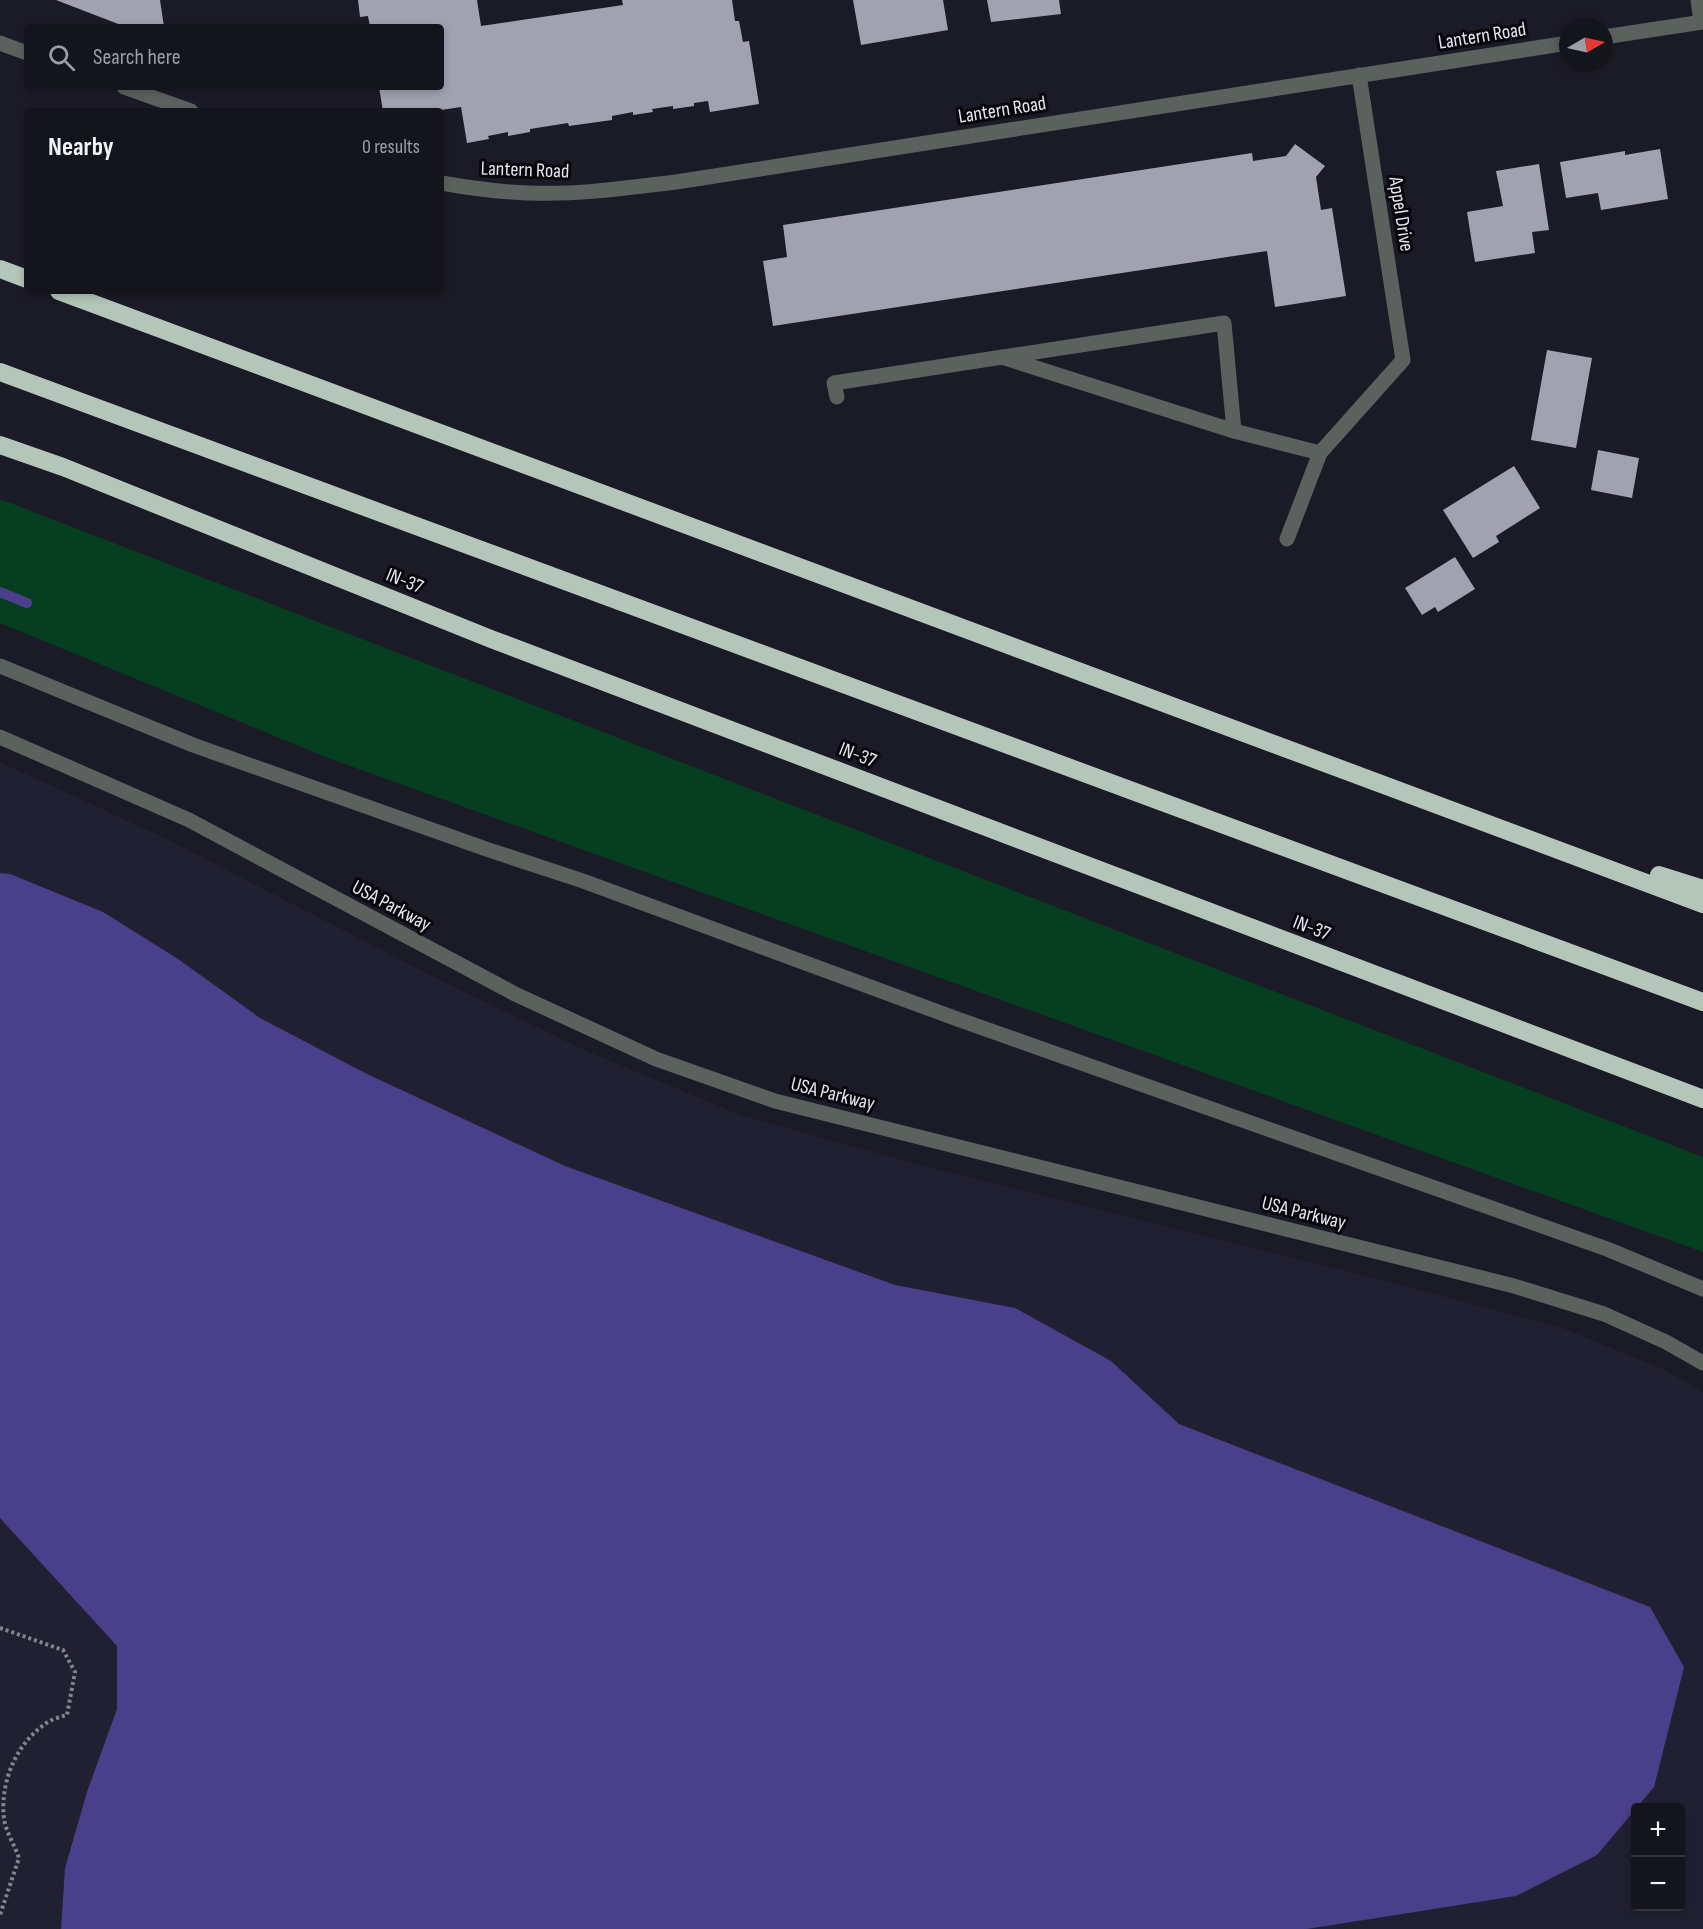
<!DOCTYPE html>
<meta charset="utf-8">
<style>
:root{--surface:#14141d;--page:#21212a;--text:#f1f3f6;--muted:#9d9ea4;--line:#33333b}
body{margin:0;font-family:"Sofia Sans Condensed",sans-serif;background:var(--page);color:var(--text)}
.controls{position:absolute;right:18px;bottom:18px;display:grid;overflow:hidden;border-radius:6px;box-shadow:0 3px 9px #0003}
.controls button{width:54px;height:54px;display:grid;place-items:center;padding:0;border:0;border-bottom:2px solid var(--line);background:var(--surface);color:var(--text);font:30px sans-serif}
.compass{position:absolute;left:1559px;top:18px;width:54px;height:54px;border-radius:50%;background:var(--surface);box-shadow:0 3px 9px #0003;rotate:81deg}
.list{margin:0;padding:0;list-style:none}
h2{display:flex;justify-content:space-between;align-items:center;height:78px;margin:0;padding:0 24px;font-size:26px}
h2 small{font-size:20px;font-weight:400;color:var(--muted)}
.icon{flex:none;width:33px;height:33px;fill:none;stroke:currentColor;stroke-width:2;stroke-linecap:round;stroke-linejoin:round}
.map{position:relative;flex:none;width:1703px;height:1929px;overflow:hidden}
.search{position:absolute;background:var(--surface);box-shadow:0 3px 9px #0003;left:24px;top:24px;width:420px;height:66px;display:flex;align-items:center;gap:15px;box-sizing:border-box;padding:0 21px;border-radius:6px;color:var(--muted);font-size:22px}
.panel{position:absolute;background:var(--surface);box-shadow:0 3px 9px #0003;left:24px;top:108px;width:420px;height:186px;border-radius:6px}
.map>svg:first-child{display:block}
</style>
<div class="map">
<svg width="1703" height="1929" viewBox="0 0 1703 1929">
<rect width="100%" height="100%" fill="#1b1a27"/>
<path fill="#212033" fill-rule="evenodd" d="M0,762L167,839L434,977L582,1049L743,1116L927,1167L1350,1272L1563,1328L1667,1371L1703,1392V1929H0ZM1636,1808H1680V1906H1636Z"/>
<path fill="#063e20" d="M0,499L1703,1157V1252L328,758L0,623Z"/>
<path fill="#4a3f8a" d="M0,873L10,874L103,912L178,959L260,1018L367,1074L565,1166L895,1285L1015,1308L1111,1361L1179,1424L1650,1607L1684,1667L1654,1787L1597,1855L1516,1896L1307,1929H61L65,1868L87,1792L117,1709V1646L0,1518Z"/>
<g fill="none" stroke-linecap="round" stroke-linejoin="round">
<path stroke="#4a3f8a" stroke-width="10" d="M0,592L27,603"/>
</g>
<path fill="#a1a1b2" d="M56,0H160L164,27H126Z
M358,0H477L481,26L623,5L622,0H732L735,21H739L743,42L749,41L759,104L710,112L708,101L694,103V106L673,109V106L652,109L653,112L633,115V112L612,116V120L569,126L568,123L530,129V132L508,136V132L488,136L489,139L467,143L461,107L434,111H383L379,87H441V27H370L368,16L360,17Z
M853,0H943L948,30L861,45Z
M987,0H1059L1061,14L991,22Z
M1295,144L1325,166L1316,177L1321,210L1332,208L1346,296L1275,307L1267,251L773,326L763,261L787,257L783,225L1252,153L1253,161L1286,156Z
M1660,149L1668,199L1601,210L1598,193L1566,198L1560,162L1625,151V155Z
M1539,164L1549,230L1532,232L1535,253L1475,262L1467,212L1503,206L1496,171Z
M1547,350L1592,358L1576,448L1531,440Z
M1598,450L1639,458L1632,498L1591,490Z
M1514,466L1540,508L1496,536L1499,542L1473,558L1443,510Z
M1455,557L1475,589L1438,612L1435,607L1422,615L1405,588Z"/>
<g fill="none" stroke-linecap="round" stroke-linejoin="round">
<path stroke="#84848f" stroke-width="4" stroke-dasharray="3 3" stroke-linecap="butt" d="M0,1628L63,1650L75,1672L67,1715C60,1717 51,1719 45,1724C15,1745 0,1783 4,1819C6,1832 15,1846 19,1858L0,1915"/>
<path stroke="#5b625d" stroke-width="15" d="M1698,0L1701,22
M1604,37L1703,22
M0,43L27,53
M124,87L191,111
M441,183C470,188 499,192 528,193C578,195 627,188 676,182L1568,43
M1005,358L1234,431
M837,397L834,383L1224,323L1234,431L1320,453
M1287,539L1320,453L1403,360L1359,75
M0,666L193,745L486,849L583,881L960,1020L1607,1249L1703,1289
M0,737L189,820L515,994L656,1059L775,1101L1514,1286L1604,1314L1666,1342L1703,1363"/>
<path stroke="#b4c6b9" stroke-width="18" d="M0,269L27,279
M59,291L1703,904
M0,372L1703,1002
M0,445L63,467L491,639L1703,1099
M1659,875L1703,889"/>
</g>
<g text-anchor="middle" stroke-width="6" stroke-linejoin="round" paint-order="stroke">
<g font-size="20" fill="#e6e6f0" stroke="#06060b">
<text transform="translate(1482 35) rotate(-9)" y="7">Lantern Road</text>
<text transform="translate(1002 109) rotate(-9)" y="7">Lantern Road</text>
<text transform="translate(525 169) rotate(2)" y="7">Lantern Road</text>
<text transform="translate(1402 214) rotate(81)" y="7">Appel Drive</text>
<text transform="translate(405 580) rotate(22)" y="7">IN-37</text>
<text transform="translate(858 754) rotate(21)" y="7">IN-37</text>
<text transform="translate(392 905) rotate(28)" y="7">USA Parkway</text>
<text transform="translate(1312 927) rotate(21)" y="7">IN-37</text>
<text transform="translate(833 1093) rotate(14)" y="7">USA Parkway</text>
<text transform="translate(1304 1212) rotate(14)" y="7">USA Parkway</text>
</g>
</g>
</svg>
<div class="controls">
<button>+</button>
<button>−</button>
</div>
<svg class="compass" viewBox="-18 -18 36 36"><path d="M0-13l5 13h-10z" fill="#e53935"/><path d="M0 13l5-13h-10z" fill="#9d9ea4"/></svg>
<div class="search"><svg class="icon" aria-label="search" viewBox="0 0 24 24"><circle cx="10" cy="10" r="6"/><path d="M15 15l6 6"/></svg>Search here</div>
<section class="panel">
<h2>Nearby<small>0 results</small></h2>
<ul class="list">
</ul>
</section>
</div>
